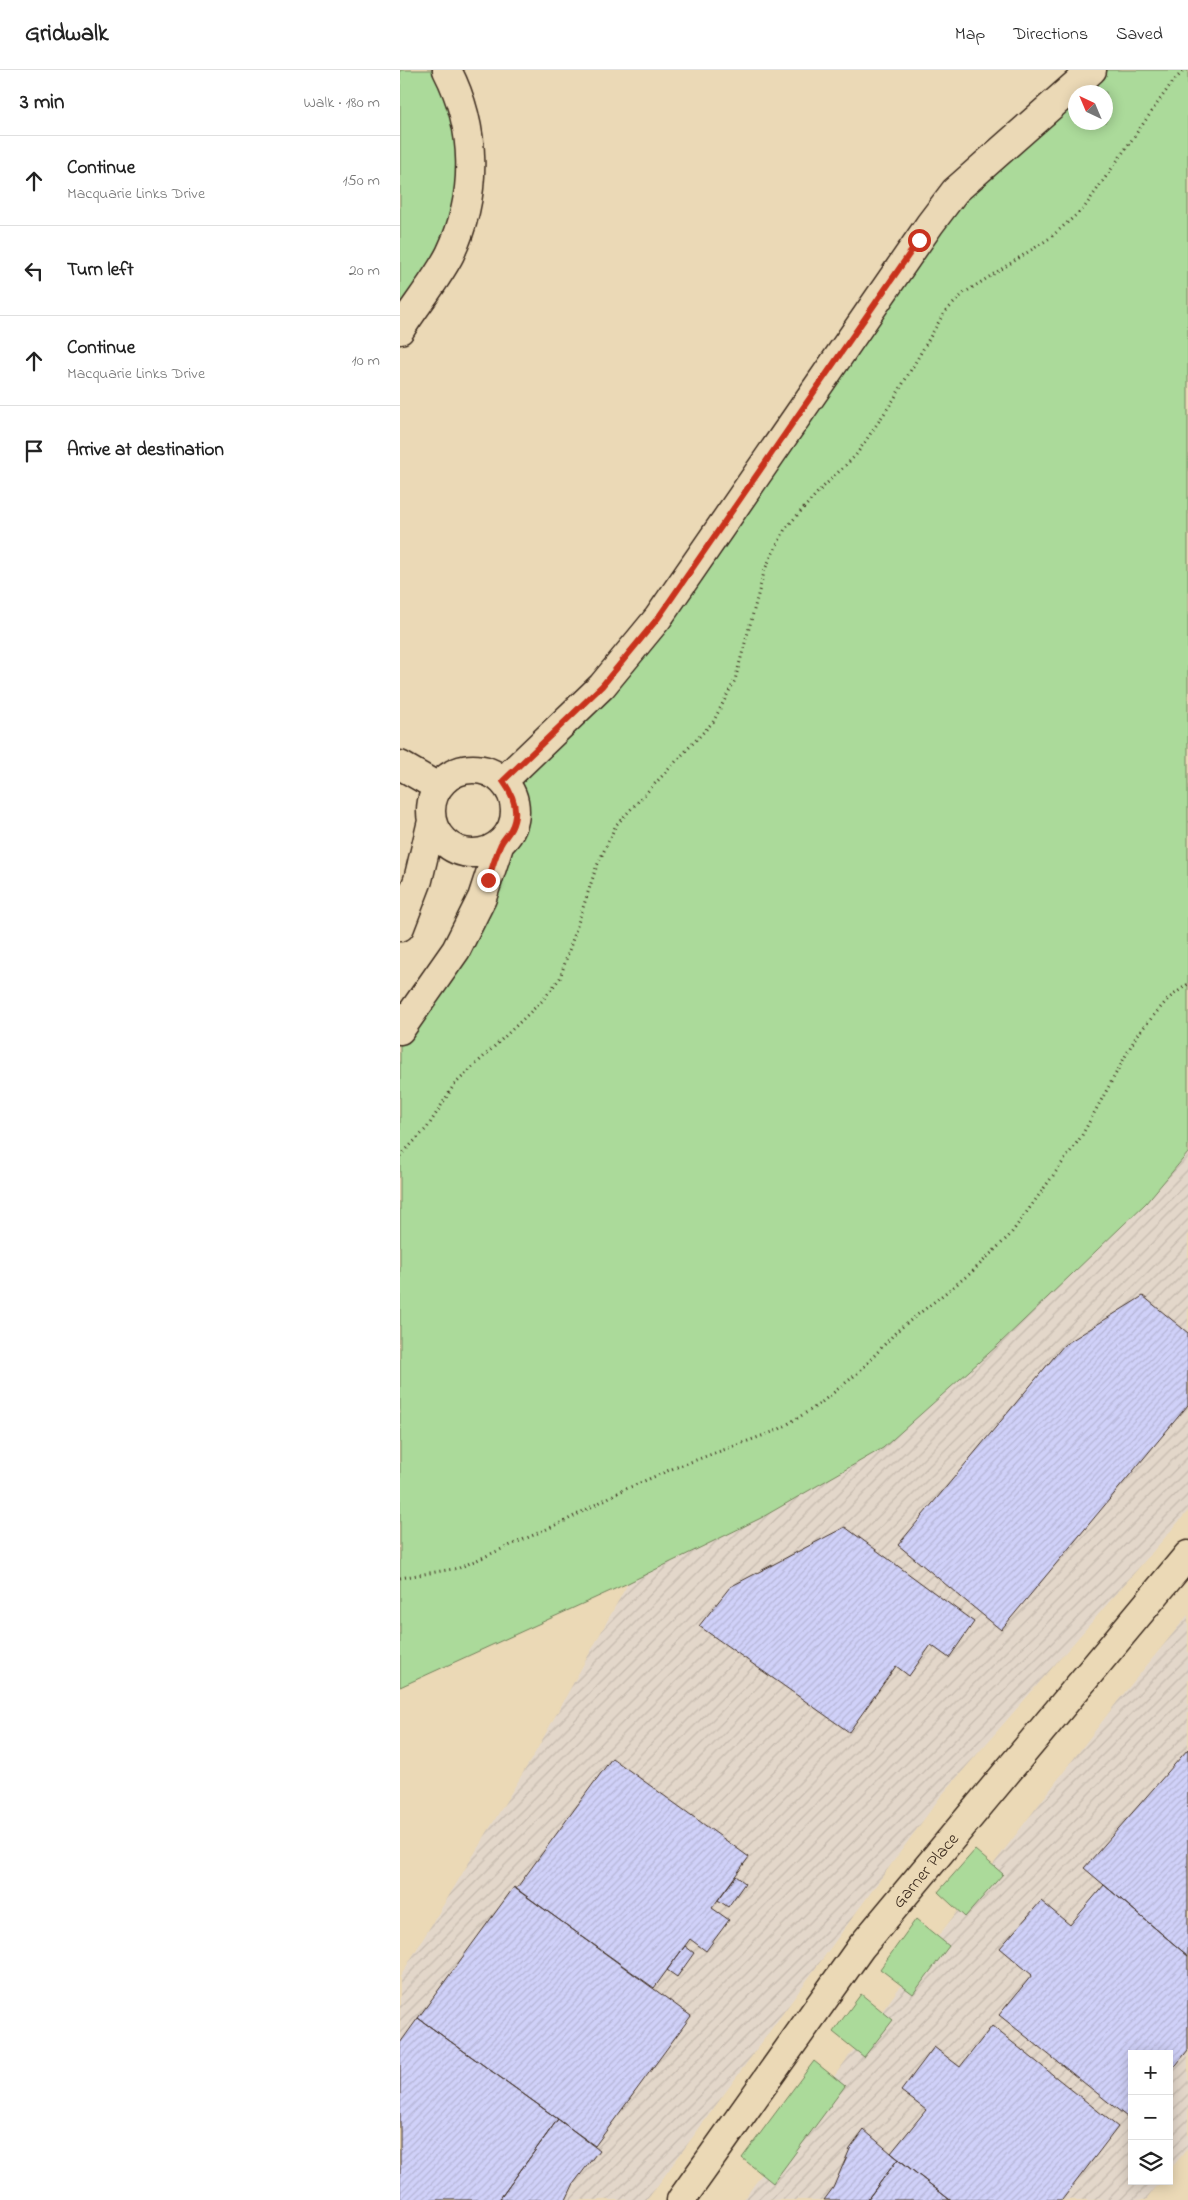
<!DOCTYPE html>
<meta charset="utf-8">
<style>
:root{--surface:#fff;--page:#f6f6f6;--text:#222;--muted:#767676;--line:#e0e0e0}
body{margin:0;font-family:"Indie Flower",sans-serif;background:var(--page);color:var(--text)}
.controls{position:absolute;right:15px;bottom:15px;display:grid;overflow:hidden;border-radius:0px;box-shadow:0 2px 12px #0003}
.controls button{width:45px;height:45px;display:grid;place-items:center;padding:0;border:0;border-bottom:1px solid var(--line);background:var(--surface);color:var(--text);font:25px sans-serif}
.compass{position:absolute;left:668px;top:15px;width:45px;height:45px;border-radius:50%;background:var(--surface);box-shadow:0 2px 12px #0003;rotate:316deg}
.stop{position:absolute;width:15px;height:15px;margin:-11px;border:4px solid #c8321e;border-radius:50%;background:#fff}
.stop.end{background:#c8321e;border-color:#fff;box-shadow:0 1px 5px #0008}
.list{margin:0;padding:0;list-style:none}
h2{display:flex;justify-content:space-between;align-items:center;height:65px;margin:0;padding:0 20px;font-size:21px}
h2 small{font-size:16px;font-weight:400;color:var(--muted)}
.list li{display:grid;grid-template-columns:32px 1fr auto;gap:15px;align-items:center;box-sizing:border-box;height:90px;padding:0 20px;border-top:1px solid var(--line)}
.list b{display:block;font-size:19px;white-space:nowrap}
.list p{margin:0;font-size:16px;white-space:nowrap;color:var(--muted)}
.list em{font-size:16px;font-style:normal;color:var(--muted)}
.icon{flex:none;width:28px;height:28px;fill:none;stroke:currentColor;stroke-width:2;stroke-linecap:round;stroke-linejoin:round}
.map{position:relative;flex:none;width:788px;height:2130px;overflow:hidden}
header{display:flex;align-items:center;gap:30px;box-sizing:border-box;height:70px;padding:0 25px;background:var(--surface);border-bottom:1px solid var(--line)}
header strong{font-size:24px}
nav{display:flex;gap:28px;margin-inline-start:auto;font-size:18px}
main{display:flex}
aside{flex:1;background:var(--surface)}
.map>svg:first-child{display:block}
</style>
<header>
<strong>Gridwalk</strong>
<nav><a>Map</a><a>Directions</a><a>Saved</a></nav>
</header>
<main>
<aside>
<h2>3 min<small>Walk · 180 m</small></h2>
<ul class="list">
<li><svg class="icon" aria-label="ahead" viewBox="0 0 24 24"><path d="M12 20V5M6 11l6-6 6 6"/></svg><div><b>Continue</b><p>Macquarie Links Drive</p></div><em>150 m</em></li>
<li><svg class="icon" aria-label="left" viewBox="0 0 24 24"><path d="M17 20v-9H6M10 6l-5 5 5 5"/></svg><div><b>Turn left</b></div><em>20 m</em></li>
<li><svg class="icon" aria-label="ahead" viewBox="0 0 24 24"><path d="M12 20V5M6 11l6-6 6 6"/></svg><div><b>Continue</b><p>Macquarie Links Drive</p></div><em>10 m</em></li>
<li><svg class="icon" aria-label="arrive" viewBox="0 0 24 24"><path d="M6 21V4h12l-3 4 3 4H6"/></svg><div><b>Arrive at destination</b></div></li>
</ul>
</aside>
<div class="map">
<svg width="788" height="2130" viewBox="0 0 788 2130">
<defs>
<pattern id="industrial-furrows" width="10" height="10" patternUnits="userSpaceOnUse" patternTransform="scale(1.25)"><rect width="10" height="10" fill="#e3d7ca"/><path d="M-1 1l2-2M0 10L10 0M9 11l2-2" fill="none" stroke="#c4b9ad"/></pattern>
<pattern id="building-hatch" width="6" height="6" patternUnits="userSpaceOnUse" patternTransform="scale(1.25)"><rect width="6" height="6" fill="#d0d1f9"/><path d="M-1 1l2-2M0 6l6-6M5 7l2-2" fill="none" stroke="#b4b4d5"/></pattern>
</defs>
<rect width="100%" height="100%" fill="#ebd9b6"/>
<filter id="ink" filterUnits="userSpaceOnUse"><feTurbulence type="fractalNoise" baseFrequency=".02" numOctaves="2"/><feDisplacementMap in="SourceGraphic" scale="10" xChannelSelector="R" yChannelSelector="G"/><feConvolveMatrix kernelMatrix="1 2 1 2 8 2 1 2 1" color-interpolation-filters="sRGB"/></filter>
<g filter="url(#ink)">
<path fill="url(#industrial-furrows)" d="M788,1083V1441L541,1726L247,2130H0V1907L135,1683L228,1513L361,1448L483,1378L756,1121Z
M788,1545V2078L769,2101V1984H732V2111H761L746,2130H343L508,1906L720,1628Z"/>
<path fill="#abda9a" stroke="#73825c" fill-rule="evenodd" d="M0,0H47L75,100L0,265Z
M697,0H788V1083L746,1133L598,1275L483,1378L361,1448L228,1513L0,1617V962L100,772L119,746L104,714L204,616L557,121ZM676,22H706V52H676Z
M575,1780L603,1804L565,1847L538,1822Z
M516,1849L549,1876L513,1924L480,1899Z
M461,1924L493,1950L464,1987L433,1962Z
M414,1991L445,2016L373,2113L342,2088Z"/>
<path fill="url(#building-hatch)" stroke="#3b2a1e" d="M743,1226L788,1263V1335L601,1560L498,1475L664,1275Z
M445,1457L574,1552L549,1588L531,1575L509,1606L496,1596L449,1662L299,1556L330,1517Z
M788,1679V1886L684,1798Z
M212,1688L349,1787L312,1838L329,1850L306,1881L290,1869L254,1918L116,1819Z
M336,1806L345,1813L328,1837L318,1830Z
M704,1815L788,1886V1980L769,2004V1984H732V2051L599,1945L632,1905L600,1878L641,1831L670,1855Z
M114,1817L291,1946L195,2076L18,1948Z
M285,1876L294,1883L277,1907L267,1900Z
M18,1948L158,2049L99,2130H0V1973Z
M592,1956L718,2057L662,2130H550L491,2083L526,2040L501,2021L534,1977L560,1997Z
M158,2049L199,2080L174,2113L166,2130H99Z
M464,2060L498,2089L467,2130H424L433,2118L450,2079Z
M498,2089L550,2130H467Z"/>
<g fill="none" stroke-linecap="round" stroke-linejoin="round">
<g stroke="#3b2a1e" stroke-width="31">
<path id="minor" d="M0,260C15,236 38,208 50,184C78,125 77,58 47,0
M0,695L38,717
M31 741a42 42 0 1 1 84 0a42 42 0 1 1-84 0Z
M103,711L202,616L258,548L530,154L555,121L692,0
M0,857L18,810L32,751
M0,960L56,880L82,828L100,773
M281,2130L461,1877L788,1485"/>
</g>
<path stroke="#3b2a1e" stroke-width="3" stroke-dasharray="1 4" stroke-linecap="butt" d="M0,1086L27,1058L54,1015L142,931L160,908L196,798L216,755L313,652L335,610L365,499L385,459L419,421L456,385L494,329L544,243L564,223L650,168L684,138L771,14L784,0
M0,1508L59,1498L165,1451L219,1422L274,1398L378,1360L417,1336L459,1302L497,1261L572,1202L610,1165L681,1067L737,965L768,929L788,914"/>
<use href="#minor" stroke="#ebd9b6" stroke-width="28"/>
</g>
</g>
<g fill="none" stroke-linecap="round" stroke-linejoin="round" filter="url(#ink)">
<path stroke="#c8321e" stroke-width="6" d="M88,810C92,799 95,787 100,776C102,770 108,765 111,759C120,742 114,726 103,711L202,616L258,548L519,170"/>
</g>
<g text-anchor="middle" stroke-width="5" stroke-linejoin="round" paint-order="stroke">
<g font-size="18" fill="#3b2a1e" stroke="#ebd9b6">
<text transform="translate(525 1800) rotate(-50)" y="6">Garner Place</text>
</g>
</g>
</svg>
<div class="controls">
<button>+</button>
<button>−</button>
<button><svg class="icon" aria-label="layers" viewBox="0 0 24 24"><path d="M12 4l9 5-9 5-9-5zM3 14l9 5 9-5"/></svg></button>
</div>
<svg class="compass" viewBox="-18 -18 36 36"><path d="M0-13l5 13h-10z" fill="#e53935"/><path d="M0 13l5-13h-10z" fill="#767676"/></svg>
<div class="stop" style="left:519px;top:170px"></div>
<div class="stop end" style="left:88px;top:810px"></div>
</div>
</main>
